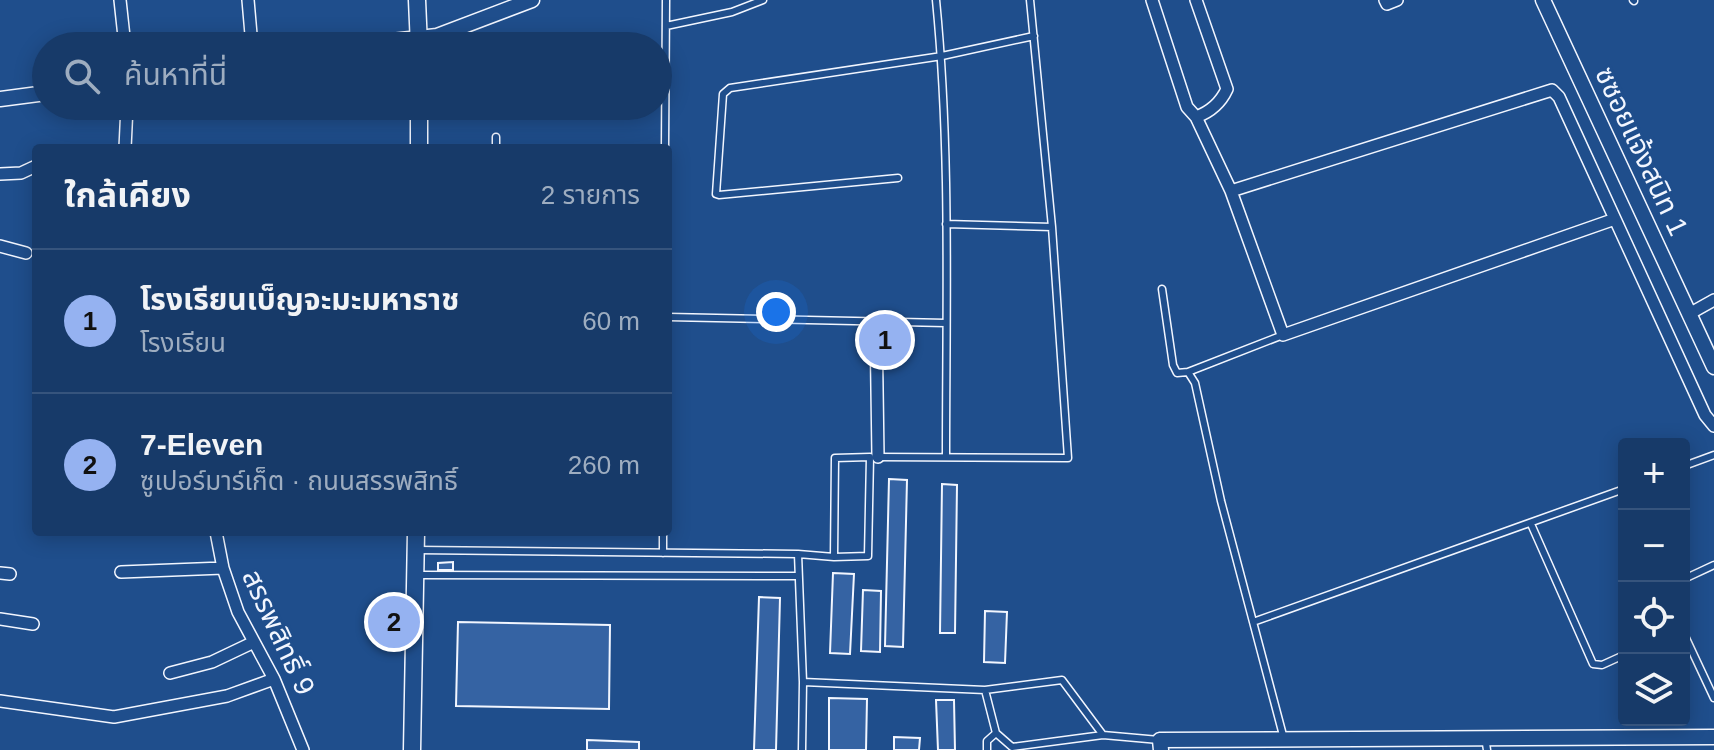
<!DOCTYPE html>
<html lang="th">
<meta charset="utf-8">
<style>
:root{--surface:#173a69;--page:#20416f;--text:#f1f3f6;--muted:#9eadc0;--line:#36547d;--accent:#95b2f1}
body{margin:0;font-family:Helvetica,"Noto Sans Thai",sans-serif;background:var(--page);color:var(--text)}
.controls{position:absolute;right:24px;bottom:24px;display:grid;overflow:hidden;border-radius:8px;box-shadow:0 4px 20px #0003}
.controls button{width:72px;height:72px;display:grid;place-items:center;padding:0;border:0;border-bottom:2px solid var(--line);background:var(--surface);color:var(--text);font:40px sans-serif}
.you{position:absolute;left:776px;top:312px;width:28px;height:28px;margin:-20px;border:6px solid #fff;border-radius:50%;background:#1a73e8;box-shadow:0 0 0 12px #1a73e833}
.badge{display:grid;place-items:center;width:52px;height:52px;border-radius:50%;background:var(--accent);color:#111;font-size:26px;font-weight:700}
.pin{position:absolute;translate:-50% -50%;border:4px solid #fff;box-shadow:0 2px 8px #0006}
.list{margin:0;padding:0;list-style:none}
h2{display:flex;justify-content:space-between;align-items:center;height:104px;margin:0;padding:0 32px;font-size:34px}
h2 small{font-size:26px;font-weight:400;color:var(--muted)}
.list li{display:grid;grid-template-columns:52px 1fr auto;gap:24px;align-items:center;box-sizing:border-box;height:144px;padding:0 32px;border-top:2px solid var(--line)}
.list b{display:block;font-size:30px;white-space:nowrap}
.list p{margin:0;font-size:26px;white-space:nowrap;color:var(--muted)}
.list em{font-size:26px;font-style:normal;color:var(--muted)}
.icon{flex:none;width:44px;height:44px;fill:none;stroke:currentColor;stroke-width:2;stroke-linecap:round;stroke-linejoin:round}
.map{position:relative;flex:none;width:1714px;height:750px;overflow:hidden}
.search{position:absolute;background:var(--surface);box-shadow:0 4px 20px #0003;left:32px;top:32px;width:640px;height:88px;display:flex;align-items:center;gap:20px;box-sizing:border-box;padding:0 28px;border-radius:44px;color:var(--muted);font-size:30px}
.panel{position:absolute;background:var(--surface);box-shadow:0 4px 20px #0003;left:32px;top:144px;width:640px;height:392px;border-radius:8px}
.map>svg:first-child{display:block}
</style>
<div class="map">
<svg width="1714" height="750" viewBox="0 0 1714 750">
<rect width="100%" height="100%" fill="#1f4e8c"/>
<path fill="#3563a3" stroke="#f2f6ff" stroke-width="2" d="M889,479L907,480L903,647L885,646Z
M942,484L957,485L955,633H940Z
M453,562V570H438V563Z
M833,573L854,574L850,654L830,653Z
M863,590L881,591L880,652L861,651Z
M759,597L780,598L776,750H754Z
M384,611H402V633H384Z
M985,611L1007,612L1005,663L984,662Z
M458,622L610,625L609,709L456,706Z
M829,698L867,699L866,750H829Z
M936,700H954L955,750H938Z
M894,737L920,738L919,750H894Z
M587,740L639,742V750H587Z"/>
<g fill="none" stroke-linecap="round" stroke-linejoin="round">
<g stroke="#f2f6ff" stroke-width="9">
<path id="service" d="M936,0C951,152 946,305 946,457
M1030,0L1052,227
M1633,0L1634,1
M666,26L732,12L763,0
M496,148V137
M665,148L666,0
M898,178L719,195L716,194L723,94L730,88L942,56L1034,36
M1162,289L1173,365L1177,373L1188,372L1195,383L1221,501L1284,739
M668,317L946,323
M1188,372L1283,335
M876,457L1068,458L1052,227L946,224
M1684,466L1714,455
M1531,524L1593,664L1602,665L1624,655
M417,550L798,554L834,557L868,556L870,457L835,458L834,557
M663,553V532
M798,554L803,682L985,690L1062,680L1103,735L1012,747L996,733
M418,575L798,576
M1684,579L1714,565
M1253,622L1624,489
M1684,634L1714,698
M985,690L996,733L987,741V750
M1103,735L1159,740
M1485,737L1487,750
M802,750L803,682"/>
</g>
<g stroke="#f2f6ff" stroke-width="14">
<path id="minor" d="M120,0L125,46
M248,0L252,46
M1152,0L1187,107L1196,117
M1196,0L1227,89C1221,102 1210,112 1196,117L1231,191L1283,335L1615,219
M1385,0L1387,4L1397,0
M125,148L127,106
M0,174L21,173L36,166
M1231,191L1552,90L1559,97L1705,415L1714,426
M0,246L26,253
M1689,314L1714,300
M876,321L878,457
M216,532L223,568L238,612L274,679L303,750
M121,572L223,568
M0,573L10,574
M0,619L33,624
M170,673L212,662L254,642
M0,701L114,717L227,696L274,679"/>
</g>
<g stroke="#f2f6ff" stroke-width="17">
<path id="tertiary" d="M1543,0L1714,367
M347,46L437,36L532,0
M0,99L46,93
M1161,750L1160,740L1714,737"/>
</g>
<g stroke="#f2f6ff" stroke-width="19">
<path id="secondary" d="M417,0L419,46
M419,106V148
M412,750L416,532"/>
</g>
<use href="#service" stroke="#1f4e8c" stroke-width="6"/>
<use href="#minor" stroke="#1f4e8c" stroke-width="11"/>
<use href="#tertiary" stroke="#1f4e8c" stroke-width="14"/>
<use href="#secondary" stroke="#1f4e8c" stroke-width="16"/>
</g>
<g text-anchor="middle" stroke-width="6" stroke-linejoin="round" paint-order="stroke">
<g font-size="28" fill="#f2f6ff" stroke="#1f4e8c">
<text transform="translate(1642 151) rotate(65)" y="10">ซซอยแจ้งสนิท 1</text>
<text transform="translate(279 632) rotate(65)" y="10">สรรพสิทธิ์ 9</text>
</g>
</g>
</svg>
<div class="controls">
<button>+</button>
<button>−</button>
<button><svg class="icon" aria-label="locate" viewBox="0 0 24 24"><circle cx="12" cy="12" r="6"/><path d="M12 2v4M12 18v4M2 12h4M18 12h4"/></svg></button>
<button><svg class="icon" aria-label="layers" viewBox="0 0 24 24"><path d="M12 4l9 5-9 5-9-5zM3 14l9 5 9-5"/></svg></button>
</div>
<div class="you"></div>
<div class="pin badge" style="left:885px;top:340px">1</div>
<div class="pin badge" style="left:394px;top:622px">2</div>
<div class="search"><svg class="icon" aria-label="search" viewBox="0 0 24 24"><circle cx="10" cy="10" r="6"/><path d="M15 15l6 6"/></svg>ค้นหาที่นี่</div>
<section class="panel">
<h2>ใกล้เคียง<small>2 รายการ</small></h2>
<ul class="list">
<li><span class="badge">1</span><div><b>โรงเรียนเบ็ญจะมะมหาราช</b><p>โรงเรียน</p></div><em>60 m</em></li>
<li><span class="badge">2</span><div><b>7-Eleven</b><p>ซูเปอร์มาร์เก็ต · ถนนสรรพสิทธิ์</p></div><em>260 m</em></li>
</ul>
</section>
</div>
